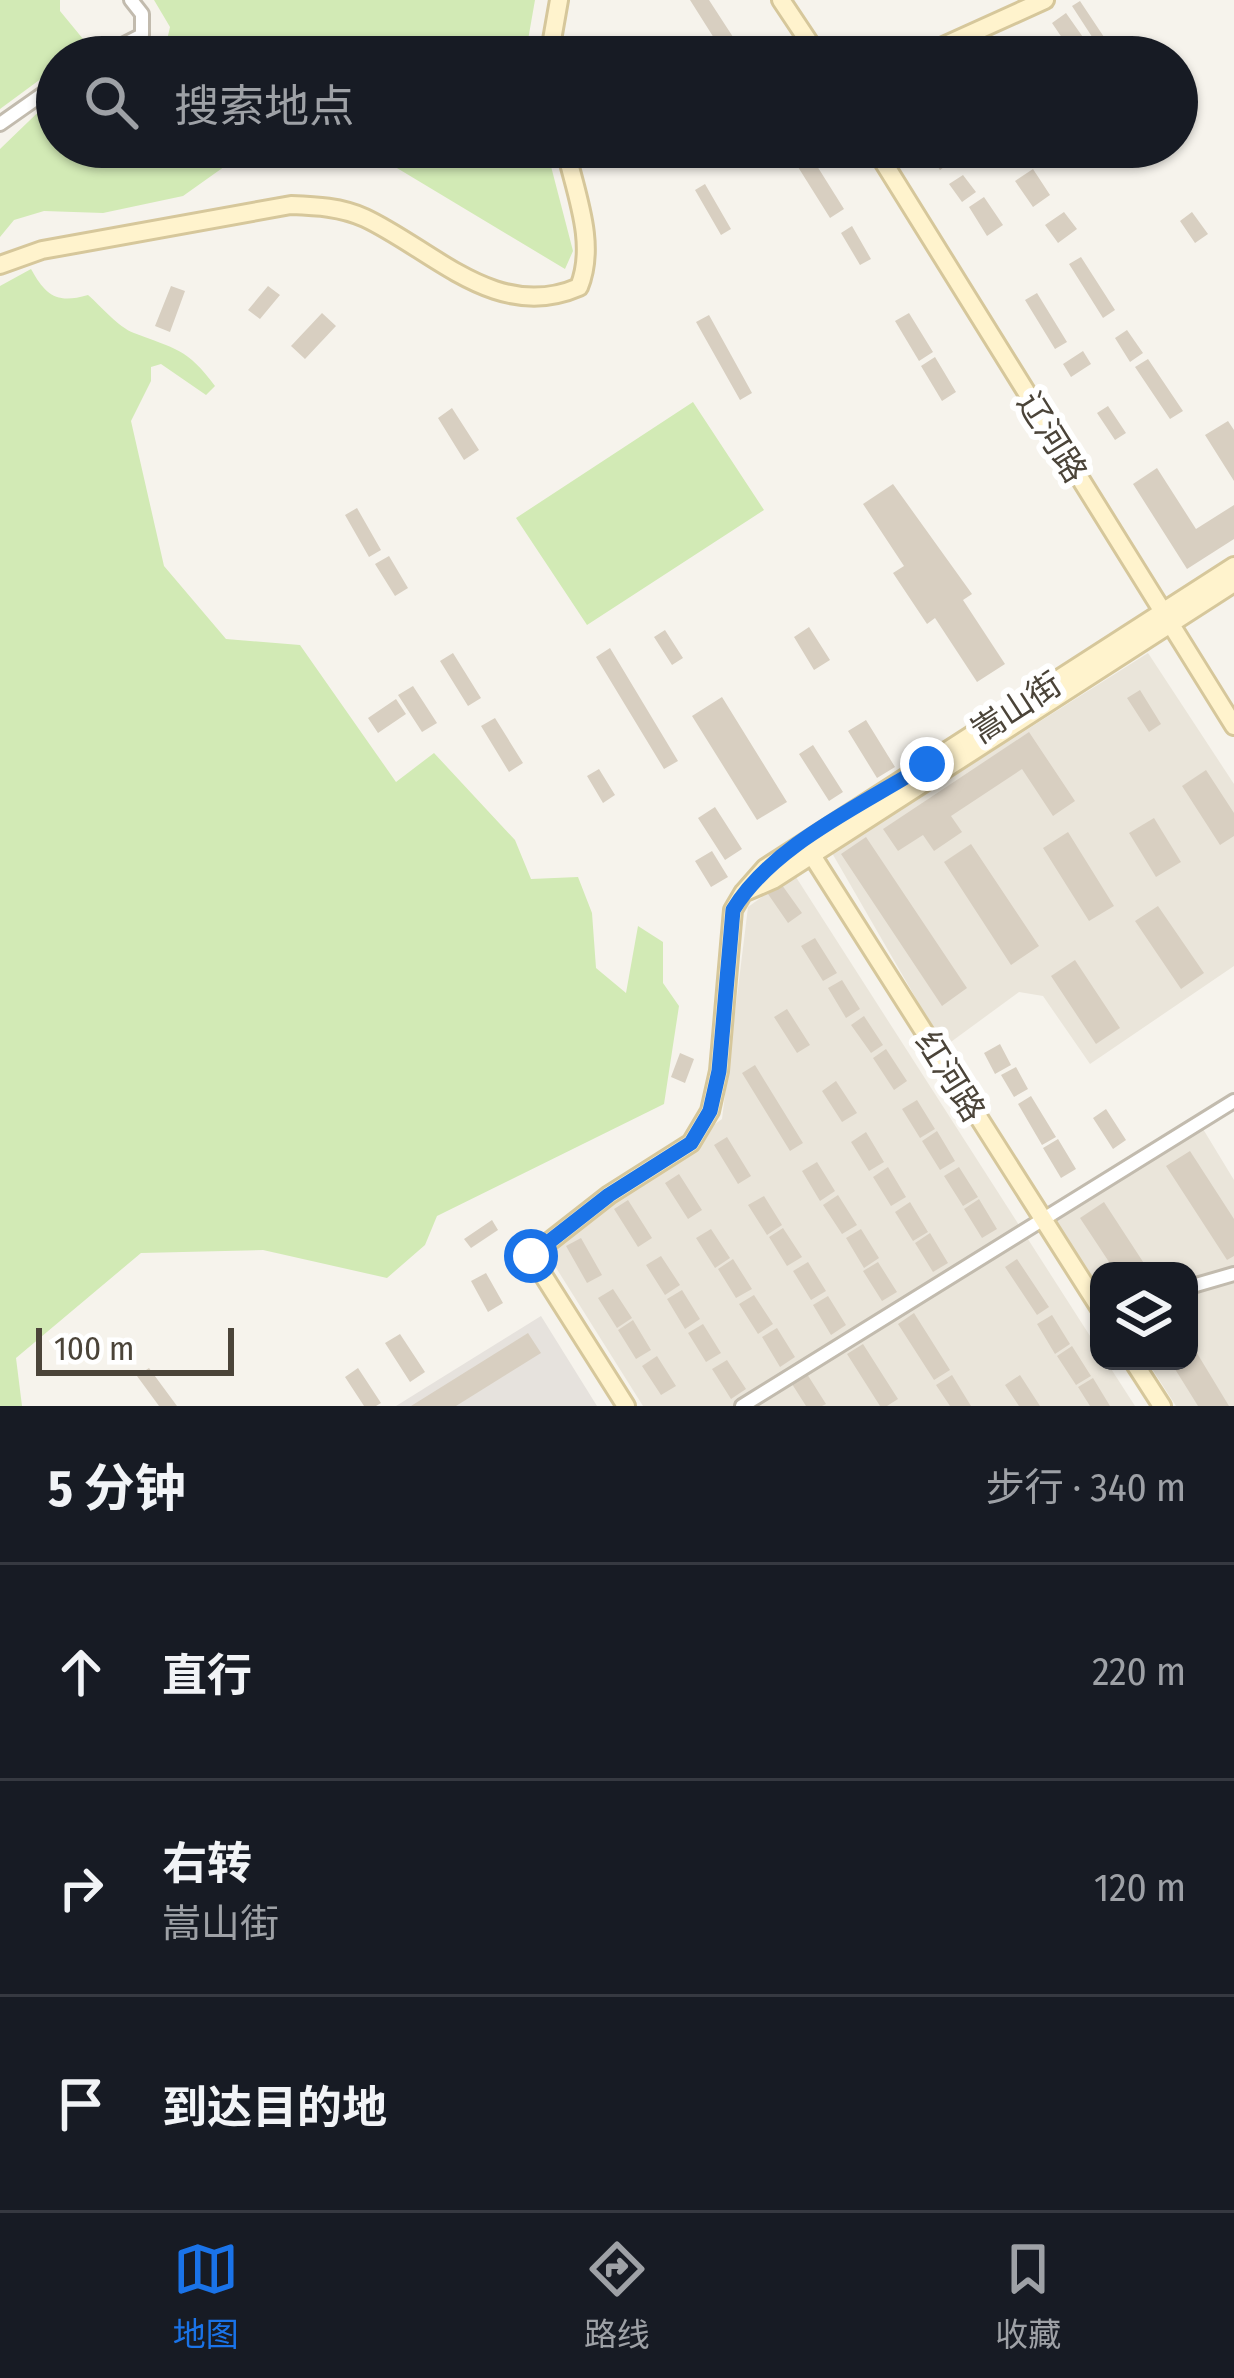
<!DOCTYPE html>
<html lang="zh">
<meta charset="utf-8">
<style>
:root{--surface:#171b24;--page:#20242c;--text:#f1f3f6;--muted:#9ea1a6;--line:#363941;--accent:#1a73e8}
body{margin:0;font-family:"Fira Sans Condensed","Noto Sans SC",sans-serif;background:var(--page);color:var(--text)}
.controls{position:absolute;right:36px;bottom:36px;display:grid;overflow:hidden;border-radius:24px;box-shadow:0 3px 9px #0004}
.controls button{width:108px;height:108px;display:grid;place-items:center;padding:0;border:0;border-bottom:3px solid var(--line);background:var(--surface);color:var(--text);font:60px sans-serif}
.scale{position:absolute;left:36px;bottom:30px;width:198px;box-sizing:border-box;padding-left:12px;border:6px solid #4b4439;border-top:0;font-size:33px;line-height:42px;white-space:nowrap;color:#4b4439;-webkit-text-stroke:9px #fff;paint-order:stroke}
.stop{position:absolute;width:36px;height:36px;margin:-27px;border:9px solid #1a73e8;border-radius:50%;background:#fff}
.stop.end{background:#1a73e8;border-color:#fff;box-shadow:0 3px 12px #0008}
.list{margin:0;padding:0;list-style:none}
h2{display:flex;justify-content:space-between;align-items:center;height:156px;margin:0;padding:0 48px;font-size:51px}
h2 small{font-size:39px;font-weight:400;color:var(--muted)}
.list li{display:grid;grid-template-columns:78px 1fr auto;gap:36px;align-items:center;box-sizing:border-box;height:216px;padding:0 48px;border-top:3px solid var(--line)}
.list b{display:block;font-size:45px;white-space:nowrap}
.list p{margin:0;font-size:39px;white-space:nowrap;color:var(--muted)}
.list em{font-size:39px;font-style:normal;color:var(--muted)}
.icon{flex:none;width:66px;height:66px;fill:none;stroke:currentColor;stroke-width:2;stroke-linecap:round;stroke-linejoin:round}
.map{position:relative;flex:none;width:1234px;height:1406px;overflow:hidden}
.search{position:absolute;background:var(--surface);box-shadow:0 3px 9px #0004;left:36px;right:36px;top:36px;height:132px;display:flex;align-items:center;gap:30px;box-sizing:border-box;padding:0 42px;border-radius:66px;color:var(--muted);font-size:45px}
.sheet{height:804px;background:var(--surface)}
nav{display:flex;justify-content:space-around;align-items:center;box-sizing:border-box;height:168px;border-top:3px solid var(--line);background:var(--surface);font-size:33px;color:var(--muted)}
nav a{display:grid;justify-items:center;gap:6px}
nav .on{color:var(--accent)}
.map>svg:first-child{display:block}
</style>
<div class="map">
<svg width="1234" height="1406" viewBox="0 0 1234 1406">
<rect width="100%" height="100%" fill="#f6f3ec"/>
<path fill="#eae5da" d="M1148,653L1234,784V966L1090,1064L1043,996L1019,992L944,1047L832,853Z
M794,874L1099,1350V1361H1106L1135,1406H643L543,1247L722,1119L748,907Z
M1203,1129L1234,1180V1406H1176L1147,1361H1189V1271H1099V1288L1056,1221Z"/>
<path fill="#e6e2dd" d="M541,1316L597,1406H396Z"/>
<path fill="#d2eab5" d="M0,0H60V11L88,45L71,57H57V67L0,109Z
M154,0H535L525,57H153L165,49L170,27Z
M57,94V147H252L183,196L103,213L44,211L14,220L0,237V149Z
M362,147H546L573,251L565,269Z
M31,269C46,296 57,304 88,295C102,307 118,327 134,333C175,349 187,348 215,386L206,395L161,364L151,367V381L131,421L164,566L226,639L300,645L396,782L434,753L515,840L531,879L578,877L592,913L596,968L626,993L638,926L663,942V983L679,1006L664,1104L437,1216L425,1245L387,1278L263,1250L141,1253L16,1358L22,1406H0V286Z
M693,402L764,510L587,625L516,518Z"/>
<path fill="#d8cfc1" d="M690,0H709L746,57H726Z
M1080,1L1106,40L1098,46L1072,6Z
M1066,13L1092,50L1082,57H1075L1052,23Z
M924,147H946L955,159L940,170Z
M812,158L844,209L830,218L798,167Z
M1033,169L1050,195L1033,207L1015,181Z
M963,175L976,192L962,202L949,184Z
M705,184L731,229L721,235L695,190Z
M984,197L1003,225L987,236L969,207Z
M1064,212L1077,229L1058,243L1045,225Z
M1192,212L1208,234L1195,243L1180,221Z
M852,226L871,259L860,265L841,233Z
M1081,257L1115,310L1103,318L1069,264Z
M171,286L185,291L170,332L155,326Z
M268,286L280,295L260,319L248,310Z
M1037,293L1067,342L1055,349L1025,300Z
M322,313L336,326L305,359L291,346Z
M909,313L933,352L919,361L895,321Z
M709,315L752,393L740,400L696,322Z
M1127,330L1143,353L1130,362L1115,338Z
M1083,351L1091,364L1071,377L1063,364Z
M935,357L956,392L942,401L921,366Z
M1148,359L1183,411L1170,419L1135,367Z
M1108,406L1126,433L1115,440L1097,413Z
M452,408L479,450L464,460L438,418Z
M1228,421L1234,430V481L1205,435Z
M1157,468L1196,529L1234,505V539L1187,569L1133,484Z
M893,484L972,594L963,600L1005,664L977,682L935,618L927,624L893,573L904,566L863,504Z
M357,508L381,550L369,557L345,515Z
M389,556L408,588L395,596L375,564Z
M809,627L830,660L814,670L794,637Z
M665,630L683,658L672,665L654,637Z
M610,648L678,761L664,769L596,657Z
M453,653L481,698L468,706L440,661Z
M413,686L437,723L422,732L398,695Z
M1140,690L1161,724L1149,732L1127,698Z
M722,697L787,802L757,820L692,716Z
M396,699L406,714L378,733L368,718Z
M495,718L523,763L509,772L481,726Z
M866,720L895,767L877,778L848,731Z
M1029,732L1075,801L1053,816L1022,769L951,816L962,832L934,851L923,835L898,851L883,829Z
M813,745L843,792L829,801L799,754Z
M599,769L615,795L603,803L587,776Z
M1206,770L1234,813V836L1220,845L1182,786Z
M715,807L742,849L725,860L698,818Z
M1154,818L1181,862L1156,877L1129,833Z
M1068,832L1114,906L1089,921L1043,848Z
M866,837L967,988L942,1006L841,854Z
M971,844L1039,946L1011,965L944,862Z
M712,851L728,877L711,887L695,861Z
M782,885L802,913L788,923L768,894Z
M1158,906L1204,973L1181,989L1135,921Z
M815,938L837,973L823,981L801,946Z
M1075,960L1120,1028L1096,1044L1051,976Z
M842,980L860,1009L846,1018L828,988Z
M787,1009L810,1045L797,1053L774,1017Z
M864,1016L883,1045L871,1053L851,1025Z
M1000,1044L1011,1065L995,1074L984,1053Z
M886,1049L907,1081L894,1090L873,1058Z
M680,1053L694,1059L685,1083L671,1077Z
M755,1065L803,1143L790,1151L742,1073Z
M1016,1067L1028,1089L1014,1097L1001,1075Z
M836,1081L857,1113L842,1122L822,1091Z
M1031,1096L1056,1137L1042,1145L1018,1104Z
M917,1100L935,1129L920,1138L902,1109Z
M1106,1109L1126,1140L1113,1149L1093,1118Z
M937,1131L955,1161L940,1170L922,1141Z
M866,1132L884,1162L869,1171L851,1142Z
M727,1137L751,1176L738,1184L714,1145Z
M1058,1139L1076,1169L1061,1178L1043,1148Z
M1190,1151L1234,1219V1256L1227,1260L1166,1166Z
M817,1162L835,1191L820,1201L802,1171Z
M888,1167L906,1197L891,1206L873,1177Z
M959,1167L978,1197L963,1206L944,1176Z
M679,1174L702,1210L688,1219L665,1183Z
M838,1195L857,1225L842,1234L823,1205Z
M764,1196L782,1225L767,1235L748,1205Z
M979,1199L997,1229L982,1238L964,1209Z
M628,1200L652,1238L638,1247L614,1209Z
M910,1202L928,1232L913,1241L895,1212Z
M1104,1202L1149,1271H1115L1080,1218Z
M492,1220L498,1230L471,1248L464,1239Z
M783,1228L802,1257L787,1266L769,1237Z
M711,1229L730,1258L715,1268L696,1238Z
M861,1229L879,1258L864,1268L846,1238Z
M930,1233L948,1263L933,1272L915,1243Z
M581,1238L602,1275L587,1283L566,1246Z
M661,1256L680,1285L665,1295L646,1265Z
M733,1259L752,1289L736,1298L718,1269Z
M1017,1259L1049,1307L1037,1315L1005,1267Z
M808,1262L826,1291L811,1300L793,1271Z
M878,1262L897,1292L882,1301L863,1271Z
M486,1273L503,1303L488,1312L471,1281Z
M613,1289L632,1318L617,1328L598,1298Z
M682,1290L700,1319L685,1329L667,1299Z
M754,1295L773,1324L758,1334L739,1304Z
M828,1296L846,1325L831,1335L813,1305Z
M914,1313L950,1370L934,1380L898,1324Z
M1052,1315L1070,1344L1055,1354L1037,1324Z
M633,1320L651,1350L636,1359L618,1330Z
M703,1324L721,1353L706,1362L688,1333Z
M777,1328L795,1357L780,1367L762,1337Z
M528,1333L541,1353L456,1406H411Z
M400,1334L425,1372L410,1382L385,1343Z
M1189,1340L1229,1406H1198L1170,1361H1189Z
M863,1344L898,1399L887,1406H880L847,1354Z
M1072,1346L1091,1376L1076,1385L1057,1356Z
M657,1356L676,1386L661,1395L642,1366Z
M727,1360L746,1389L731,1399L712,1369Z
M149,1368L177,1406H159L137,1376Z
M358,1368L381,1403L376,1406H364L345,1377Z
M807,1374L826,1404L822,1406H806L792,1384Z
M952,1375L971,1406H950L936,1385Z
M1020,1375L1040,1406H1019L1005,1385Z
M1093,1378L1110,1406H1090L1078,1387Z"/>
<g fill="none" stroke-linecap="round" stroke-linejoin="round">
<g stroke="#c2bbae" stroke-width="18">
<path id="street" d="M99,57L142,35V14L131,0
M0,124L57,84
M1189,1287L1234,1274
M742,1406L1234,1101"/>
</g>
<g stroke="#d6c79b" stroke-width="22">
<path id="secondary" d="M781,0L819,57
M549,57L559,0
M919,57L1045,0
M874,147L1234,726
M0,265L42,250L291,205C316,206 341,207 365,218C433,250 497,323 579,287C597,243 575,192 565,147
M1234,566L765,868L743,893L773,880L1234,583
M808,849L1099,1307
M1133,1361L1162,1406
M626,1406L531,1256L609,1195L691,1143L710,1111L719,1071L733,910L743,893"/>
</g>
<use href="#street" stroke="#fff" stroke-width="12"/>
<use href="#secondary" stroke="#fff3cd" stroke-width="16"/>
</g>
<g fill="none" stroke-linecap="round" stroke-linejoin="round">
<path stroke="#1a73e8" stroke-width="15" d="M531,1256L609,1195L691,1143L710,1111L719,1071L733,910C773,844 863,805 927,764"/>
</g>
<g text-anchor="middle" stroke-width="12" stroke-linejoin="round" paint-order="stroke">
<g font-size="33" fill="#4b4439" stroke="#fff">
<text transform="translate(1053 437) rotate(58)" y="12">辽河路</text>
<text transform="translate(1016 707) rotate(-33)" y="12">嵩山街</text>
<text transform="translate(951 1076) rotate(58)" y="12">红河路</text>
</g>
</g>
</svg>
<div class="controls">
<button><svg class="icon" aria-label="layers" viewBox="0 0 24 24"><path d="M12 4l9 5-9 5-9-5zM3 14l9 5 9-5"/></svg></button>
</div>
<div class="scale">100 m</div>
<div class="stop" style="left:531px;top:1256px"></div>
<div class="stop end" style="left:927px;top:764px"></div>
<div class="search"><svg class="icon" aria-label="search" viewBox="0 0 24 24"><circle cx="10" cy="10" r="6"/><path d="M15 15l6 6"/></svg>搜索地点</div>
</div>
<section class="sheet">
<h2>5 分钟<small>步行 · 340 m</small></h2>
<ul class="list">
<li><svg class="icon" aria-label="ahead" viewBox="0 0 24 24"><path d="M12 20V5M6 11l6-6 6 6"/></svg><div><b>直行</b></div><em>220 m</em></li>
<li><svg class="icon" aria-label="right" viewBox="0 0 24 24"><path d="M7 20v-9h11M14 6l5 5-5 5"/></svg><div><b>右转</b><p>嵩山街</p></div><em>120 m</em></li>
<li><svg class="icon" aria-label="arrive" viewBox="0 0 24 24"><path d="M6 21V4h12l-3 4 3 4H6"/></svg><div><b>到达目的地</b></div></li>
</ul>
</section>
<nav>
<a class="on"><svg class="icon" aria-label="map" viewBox="0 0 24 24"><path d="M3 6l6-2 6 2 6-2v14l-6 2-6-2-6 2zM9 4v14M15 6v14"/></svg>地图</a>
<a><svg class="icon" aria-label="directions" viewBox="0 0 24 24"><path d="M12 3l9 9-9 9-9-9zM9 14v-3h6M13 9l2 2-2 2"/></svg>路线</a>
<a><svg class="icon" aria-label="saved" viewBox="0 0 24 24"><path d="M7 4h10v16l-5-4-5 4z"/></svg>收藏</a>
</nav>
